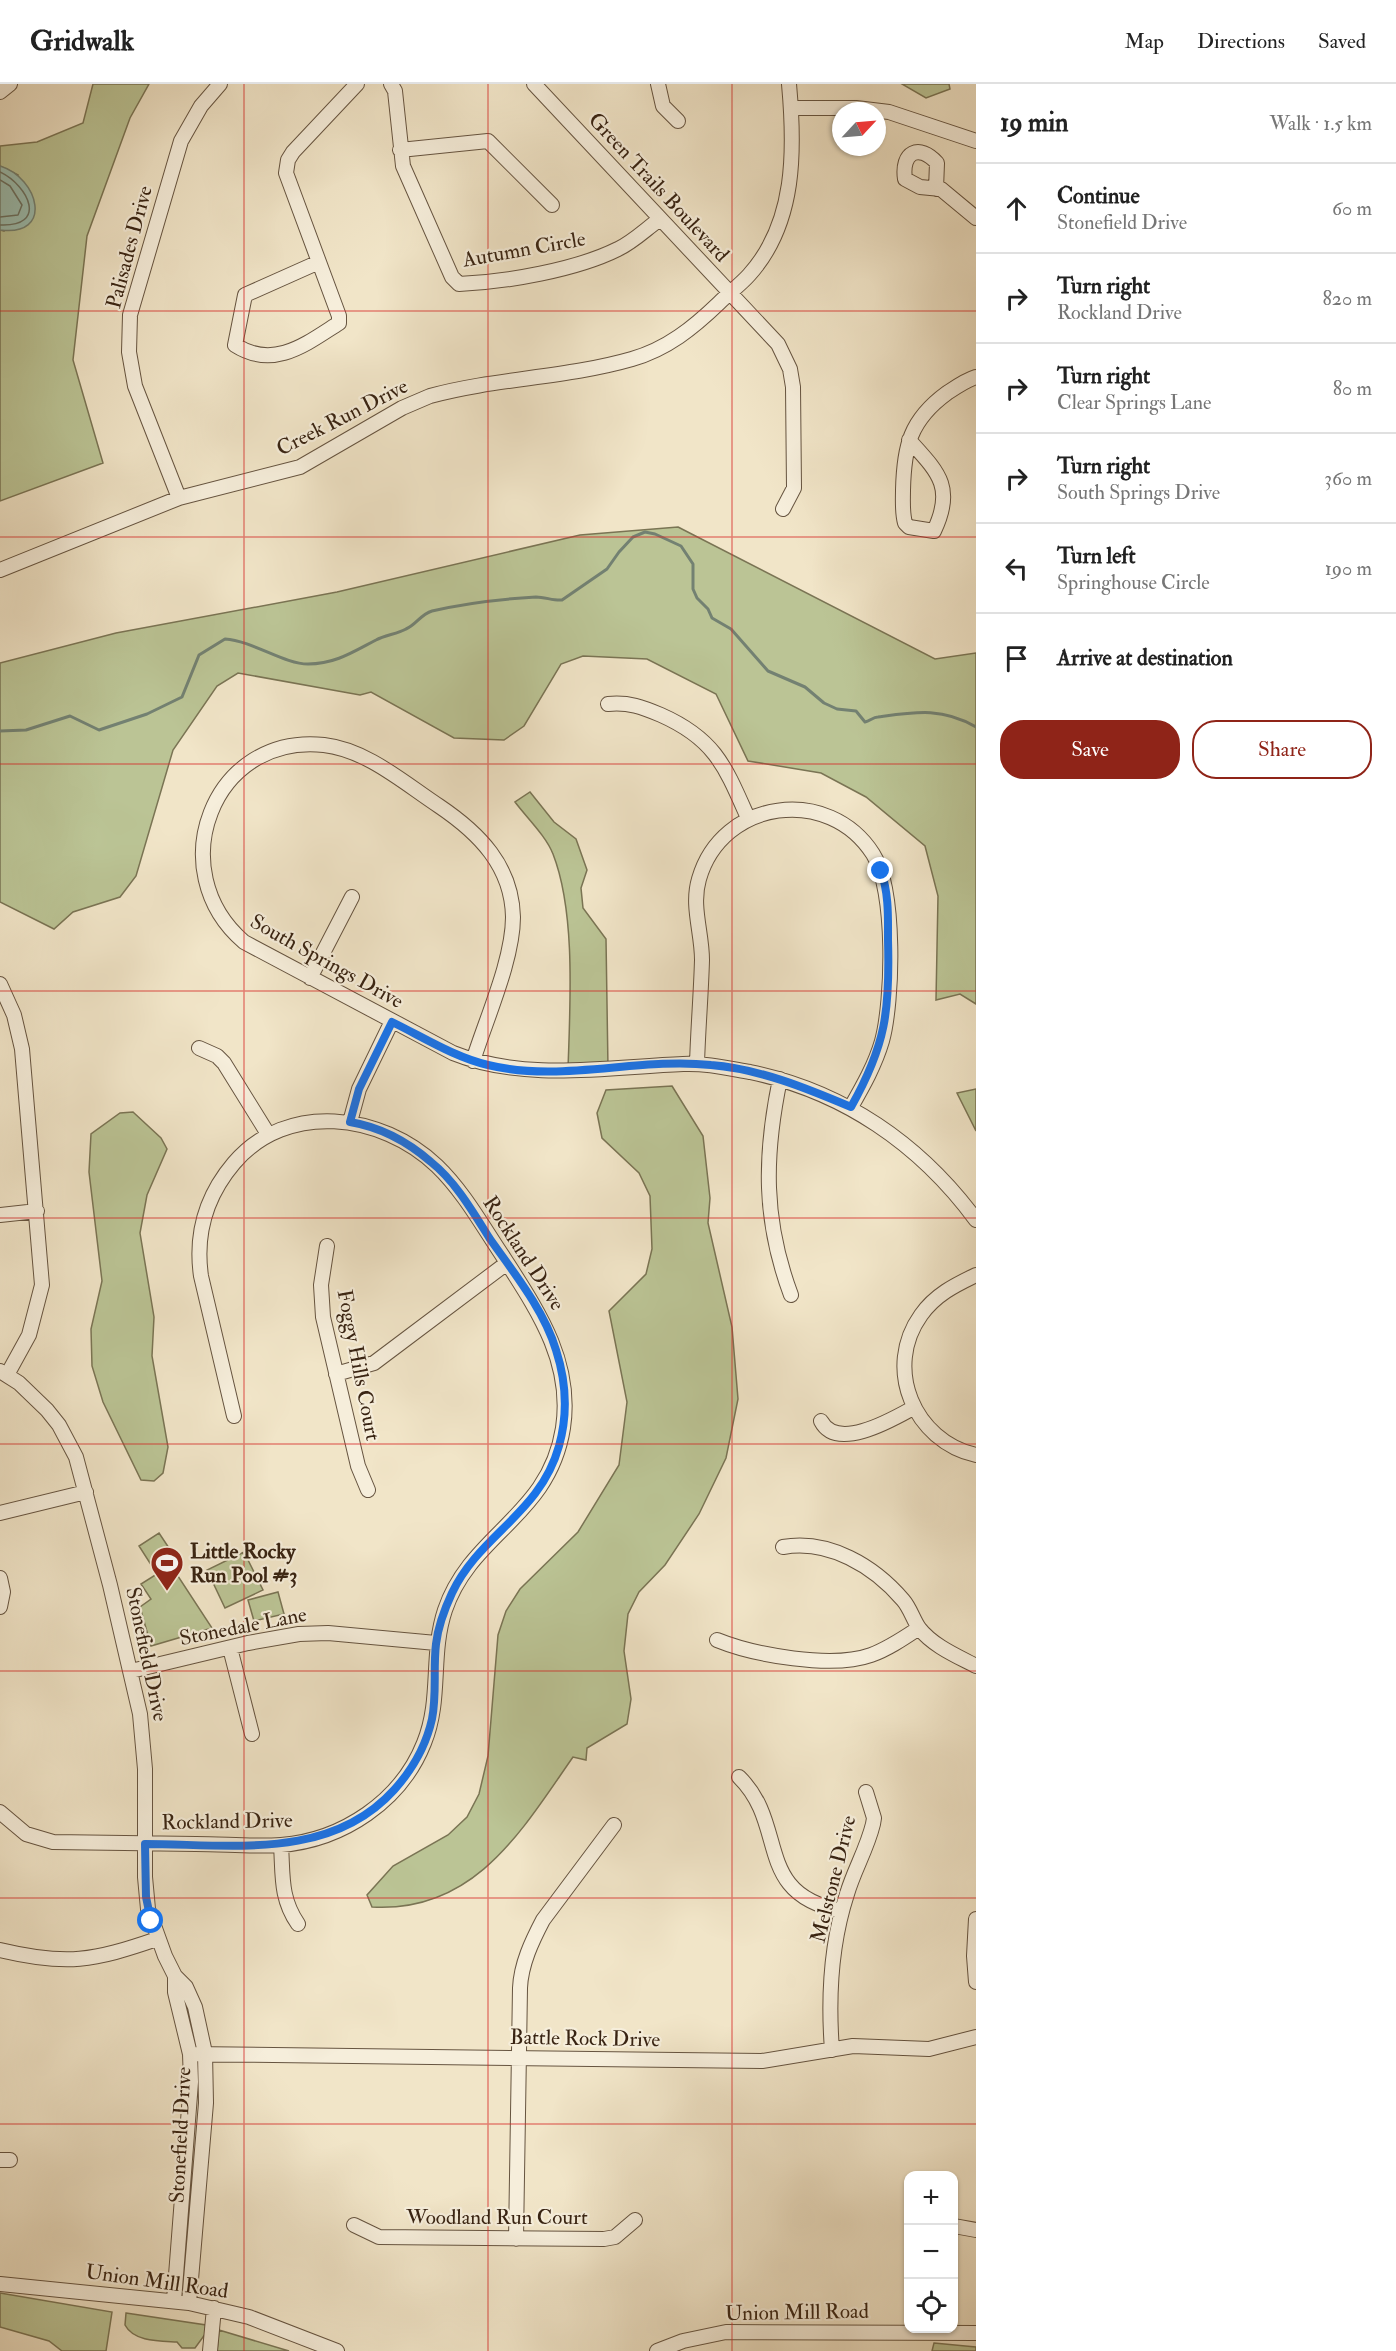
<!DOCTYPE html>
<meta charset="utf-8">
<style>
:root{--surface:#fff;--page:#f6f6f6;--text:#222;--muted:#767676;--line:#e0e0e0;--accent:#8f2418}
body{margin:0;font-family:"IM FELL Double Pica",serif;background:var(--page);color:var(--text)}
.controls{position:absolute;right:18px;bottom:18px;display:grid;overflow:hidden;border-radius:12px;box-shadow:0 2px 4px #0004}
.controls button{width:54px;height:54px;display:grid;place-items:center;padding:0;border:0;border-bottom:2px solid var(--line);background:var(--surface);color:var(--text);font:30px sans-serif}
.compass{position:absolute;left:832px;top:18px;width:54px;height:54px;border-radius:50%;background:var(--surface);box-shadow:0 2px 4px #0004;rotate:64deg}
.stop{position:absolute;width:18px;height:18px;margin:-14px;border:4px solid #1a73e8;border-radius:50%;background:#fff}
.stop.end{background:#1a73e8;border-color:#fff;box-shadow:0 2px 6px #0008}
.list{margin:0;padding:0;list-style:none}
h2{display:flex;justify-content:space-between;align-items:center;height:78px;margin:0;padding:0 24px;font-size:26px}
h2 small{font-size:20px;font-weight:400;color:var(--muted)}
.list li{display:grid;grid-template-columns:39px 1fr auto;gap:18px;align-items:center;box-sizing:border-box;height:90px;padding:0 24px;border-top:2px solid var(--line)}
.list b{display:block;font-size:22px;white-space:nowrap}
.list p{margin:0;font-size:20px;white-space:nowrap;color:var(--muted)}
.list em{font-size:20px;font-style:normal;color:var(--muted)}
.actions{display:flex;gap:12px;padding:18px 24px}
.actions a{flex:1;padding:14px 0;border:2px solid var(--accent);border-radius:24px;text-align:center;font-size:21px;color:var(--accent)}
.actions .main{background:var(--accent);color:#fff}
.icon{flex:none;width:33px;height:33px;fill:none;stroke:currentColor;stroke-width:2;stroke-linecap:round;stroke-linejoin:round}
.map{position:relative;flex:none;width:976px;height:2267px;overflow:hidden}
header{display:flex;align-items:center;gap:36px;box-sizing:border-box;height:84px;padding:0 30px;background:var(--surface);border-bottom:2px solid var(--line)}
header strong{font-size:28px}
nav{display:flex;gap:33px;margin-inline-start:auto;font-size:21px}
main{display:flex}
aside{flex:1;background:var(--surface)}
.map>svg:first-child{display:block}
</style>
<header>
<strong>Gridwalk</strong>
<nav><a>Map</a><a>Directions</a><a>Saved</a></nav>
</header>
<main>
<div class="map">
<svg width="976" height="2267" viewBox="0 0 976 2267">
<rect width="100%" height="100%" fill="#f1e5c8"/>
<filter id="stains"><feTurbulence type="fractalNoise" baseFrequency=".00333" numOctaves="4"/><feColorMatrix values="0 0 0 0 .2 0 0 0 0 .09 0 0 0 0 .02 0 0 0 .5 -.17"/></filter>
<radialGradient id="worn" r=".72"><stop offset=".6" stop-color="#630" stop-opacity="0"/><stop offset="1" stop-color="#630" stop-opacity=".3"/></radialGradient>
<path fill="#bbc495" stroke="#7a7454" stroke-width="1.5" d="M93,0H149L130,34L87,152L73,276L103,379L0,417V146L4,147L18,91L0,82V62L37,58L83,39Z
M902,0H949L950,5L926,14Z
M678,443L935,575L976,569V920L960,910L936,916L938,812L925,762L866,713L821,689L748,677L716,610L647,575L583,572L561,580L524,642L504,656L454,654L371,608L360,611L238,589L217,602L173,666L136,792L120,813L73,828L54,845L0,818V579L116,549L337,508L580,451Z
M530,708L554,738L576,755L587,786L581,804L583,824L606,855L608,984L568,985C570,922 576,829 553,770C546,752 527,734 515,718Z
M672,1002L703,1052L710,1114L708,1139L732,1243L738,1315L726,1374L699,1430L665,1481L639,1508L628,1530L624,1567L631,1615L627,1640L587,1664L586,1676L573,1673C522,1746 475,1829 372,1823L367,1811L393,1782L448,1751L467,1733L479,1710L488,1672L498,1551L506,1527L520,1505L578,1448L619,1381L627,1318L609,1227L646,1190L652,1165L650,1112L639,1089L602,1054L597,1029L606,1006Z
M976,1005V1047L957,1009Z
M133,1028L161,1054L167,1065L147,1111L140,1149L154,1233L152,1272L168,1363L163,1389L154,1397L141,1396L103,1318L92,1282L91,1245L102,1197L89,1088L91,1050L120,1029Z
M159,1449L171,1467L152,1479L159,1490L163,1487L168,1494L176,1489L212,1544L151,1562L140,1523L151,1515L141,1500L157,1490L139,1462Z
M244,1468L263,1506L225,1524L207,1486Z
M278,1508L284,1530L254,1537L248,1516Z
M0,2209L112,2228L106,2267H62L49,2257L0,2243Z
M126,2229L206,2241V2249L195,2264H182L177,2258C160,2257 134,2258 125,2241Z
M219,2246L289,2267H217Z
M934,2259L976,2263V2267H932Z"/>
<path fill="#9bbfb2" stroke="#738172" stroke-width="1.5" d="M0,82C39,94 54,153 0,146Z"/>
<g fill="none" stroke-linecap="round" stroke-linejoin="round">
<path stroke="#6a7162" stroke-width="1.5" d="M0,88C29,102 48,143 0,141
M0,96L10,102L22,121L18,131L0,133"/>
<path stroke="#738172" stroke-width="3" d="M0,647L26,646L70,632L99,646L147,630L182,613L199,571L225,555C253,557 284,580 308,580C335,580 353,568 376,556C385,551 397,550 406,545C416,541 421,530 432,527C466,519 501,515 536,513C545,513 554,517 562,516L607,485L619,468L633,453L645,448L655,450L681,462L693,480V505L697,514L708,525L712,534L731,545L768,587L805,603L824,619L837,625L856,627L865,638C870,637 873,633 878,633C915,628 942,623 976,643"/>
<g stroke="#665440" stroke-width="16">
<path id="minor" d="M391,0L395,7L403,82L452,193L459,200C506,198 576,186 618,165C633,158 646,145 660,135
M534,0L778,260L790,285L793,303L794,404L783,425
M658,0L663,22L678,37
M0,8L10,0
M791,24H856L889,28L976,57
M400,66L488,57L552,121
M936,105L937,79C919,59 901,68 905,95L920,103L941,105L976,134
M319,178L245,211L235,261C274,286 306,260 339,239V232L286,89L288,76L293,68L357,0
M909,356C938,388 955,403 934,447L909,443L905,439C902,428 903,417 903,406C904,362 910,336 947,309C956,303 966,296 976,293
M179,414L135,302L129,268L130,231L181,57L201,22L220,0
M0,486L179,414L300,383L402,324L430,312C496,294 566,294 632,275C667,265 693,244 719,219C729,209 740,201 749,191C796,139 795,66 789,0
M608,620C629,618 642,623 661,631C715,655 725,682 748,734
M310,894L352,813
M0,900L14,931L22,965L42,1201L29,1251L7,1291
M199,964L217,972L224,979L268,1050
M473,977C486,935 513,876 513,833C512,782 479,749 439,722C404,699 367,666 324,661C212,649 161,787 244,858L453,969C525,998 607,983 683,980C706,979 727,984 750,988C843,1007 920,1060 976,1136
M697,980C698,945 701,911 702,876C702,848 691,822 699,795C722,715 829,701 873,770C896,806 893,917 882,957C875,981 863,1002 851,1023
M780,995C764,1072 763,1136 791,1211
M350,1038L359,1005L392,937
M0,1131L37,1127
M327,1162L321,1201L323,1233L358,1382L368,1406
M976,1191C955,1201 935,1211 921,1231C883,1284 914,1357 976,1371
M0,1287L19,1299L47,1326L59,1341L76,1373L110,1501L140,1630L145,1685V1793L148,1825L165,1872L175,1892L186,1903L195,1923L205,1969L206,2019L189,2219
M336,1290L374,1279L507,1179
M821,1337C837,1368 893,1335 913,1324
M0,1429L86,1408
M783,1463C829,1455 874,1482 903,1516C910,1524 913,1535 919,1544C933,1562 957,1572 976,1582
M0,1494L3,1508L0,1523
M717,1556C754,1571 832,1585 871,1571C888,1565 904,1554 919,1544
M230,1564L252,1650
M131,1587L248,1559L299,1550L328,1549L436,1559
M739,1693C789,1742 752,1810 842,1827
M0,1728L26,1750L53,1758C101,1759 148,1759 196,1760C224,1760 253,1763 281,1761C343,1756 401,1717 424,1659C442,1615 430,1571 445,1526C471,1449 549,1433 563,1344C573,1278 538,1227 504,1174C483,1143 464,1108 437,1082C381,1029 287,1017 234,1079C206,1112 195,1150 201,1192L234,1332
M281,1761C283,1791 280,1814 298,1840
M976,1835L974,1872L976,1898
M0,1866C67,1882 93,1877 157,1855
M832,1966C828,1914 831,1859 847,1810C854,1786 867,1765 873,1740L874,1734L866,1708
M190,1970L762,1977L853,1962L929,1965L976,1953
M0,2076H10
M354,2141L379,2153L604,2155L615,2153L635,2136
M954,2142L976,2146
M516,2155L520,1904C521,1880 532,1857 543,1836L614,1741
M0,2200L189,2219L249,2233L337,2267
M174,2217L191,1998L190,1970L175,1908V1892
M210,2267L214,2224
M657,2267L683,2257L726,2248L976,2249"/>
</g>
<use href="#minor" stroke="#f6eedb" stroke-width="14"/>
</g>
<g fill="none" stroke-linecap="round" stroke-linejoin="round">
<path stroke="#1a73e8" stroke-width="8" d="M151,1837L146,1813L145,1760C230,1760 330,1777 394,1706C412,1686 426,1662 432,1635C437,1610 433,1585 436,1560C438,1543 445,1524 452,1509C480,1450 540,1430 559,1362C568,1330 566,1297 556,1266C544,1226 514,1189 490,1155C473,1128 456,1098 431,1078C408,1058 380,1043 350,1038L359,1005L392,938C423,953 454,973 488,981C561,999 638,973 711,981C760,985 806,1004 851,1023C886,961 890,926 888,856C888,833 889,810 881,787"/>
</g>
<path fill="none" stroke="#d62828" stroke-width="1.5" stroke-opacity="0.55" d="M244,0V2267M488,0V2267M732,0V2267M0,227H976M0,453H976M0,680H976M0,907H976M0,1134H976M0,1360H976M0,1587H976M0,1814H976M0,2040H976"/>
<defs>
<g id="stadium-pin" transform="scale(1.725)"><path d="M0 17L-7.5 6A9.5 9.5 0 1 1 7.5 6Z" fill="#8f2418" stroke="#f6eedb"/><path d="M0-5a6.5 5 0 1 0 0 10a6.5 5 0 1 0 0-10ZM-3.5-1.8h7v3.6h-7Z" fill="#fff"/></g>
</defs>
<g fill-rule="evenodd">
<use href="#stadium-pin" x="167" y="1479"/>
</g>
<g text-anchor="middle" stroke-width="4.5" stroke-linejoin="round" paint-order="stroke">
<g font-size="21" fill="#382312" stroke="#f6eedb">
<text transform="translate(659 103) rotate(47)" y="7">Green Trails Boulevard</text>
<text transform="translate(129 163) rotate(-75)" y="7">Palisades Drive</text>
<text transform="translate(524 165) rotate(-10)" y="7">Autumn Circle</text>
<text transform="translate(342 333) rotate(-27)" y="7">Creek Run Drive</text>
<text transform="translate(327 877) rotate(29)" y="7">South Springs Drive</text>
<text transform="translate(524 1169) rotate(57)" y="7">Rockland Drive</text>
<text transform="translate(359 1281) rotate(79)" y="7">Foggy Hills Court</text>
<text transform="translate(243 1542) rotate(-11)" y="7">Stonedale Lane</text>
<text transform="translate(147 1570) rotate(78)" y="7">Stonefield Drive</text>
<text transform="translate(227 1737) rotate(-1)" y="7">Rockland Drive</text>
<text transform="translate(833 1795) rotate(-76)" y="7">Melstone Drive</text>
<text transform="translate(585 1954) rotate(1)" y="7">Battle Rock Drive</text>
<text transform="translate(180 2051) rotate(-87)" y="7">Stonefield Drive</text>
<text x="497" y="2140">Woodland Run Court</text>
<text transform="translate(157 2197) rotate(8)" y="7">Union Mill Road</text>
<text transform="translate(797 2228) rotate(-1)" y="7">Union Mill Road</text>
</g>
<g font-size="21" font-weight="bold" fill="#382312" stroke="#f6eedb" text-anchor="start">
<text x="190" y="1474">Little Rocky<tspan x="190" dy="24">Run Pool #3</tspan></text>
</g>
</g>
<rect width="100%" height="100%" filter="url(#stains)"/>
<rect width="100%" height="100%" fill="url(#worn)"/>
</svg>
<div class="controls">
<button>+</button>
<button>−</button>
<button><svg class="icon" aria-label="locate" viewBox="0 0 24 24"><circle cx="12" cy="12" r="6"/><path d="M12 2v4M12 18v4M2 12h4M18 12h4"/></svg></button>
</div>
<svg class="compass" viewBox="-18 -18 36 36"><path d="M0-13l5 13h-10z" fill="#e53935"/><path d="M0 13l5-13h-10z" fill="#767676"/></svg>
<div class="stop" style="left:151px;top:1837px"></div>
<div class="stop end" style="left:881px;top:787px"></div>
</div>
<aside>
<h2>19 min<small>Walk · 1.5 km</small></h2>
<ul class="list">
<li><svg class="icon" aria-label="ahead" viewBox="0 0 24 24"><path d="M12 20V5M6 11l6-6 6 6"/></svg><div><b>Continue</b><p>Stonefield Drive</p></div><em>60 m</em></li>
<li><svg class="icon" aria-label="right" viewBox="0 0 24 24"><path d="M7 20v-9h11M14 6l5 5-5 5"/></svg><div><b>Turn right</b><p>Rockland Drive</p></div><em>820 m</em></li>
<li><svg class="icon" aria-label="right" viewBox="0 0 24 24"><path d="M7 20v-9h11M14 6l5 5-5 5"/></svg><div><b>Turn right</b><p>Clear Springs Lane</p></div><em>80 m</em></li>
<li><svg class="icon" aria-label="right" viewBox="0 0 24 24"><path d="M7 20v-9h11M14 6l5 5-5 5"/></svg><div><b>Turn right</b><p>South Springs Drive</p></div><em>360 m</em></li>
<li><svg class="icon" aria-label="left" viewBox="0 0 24 24"><path d="M17 20v-9H6M10 6l-5 5 5 5"/></svg><div><b>Turn left</b><p>Springhouse Circle</p></div><em>190 m</em></li>
<li><svg class="icon" aria-label="arrive" viewBox="0 0 24 24"><path d="M6 21V4h12l-3 4 3 4H6"/></svg><div><b>Arrive at destination</b></div></li>
</ul>
<div class="actions"><a class="main">Save</a><a>Share</a></div>
</aside>
</main>
